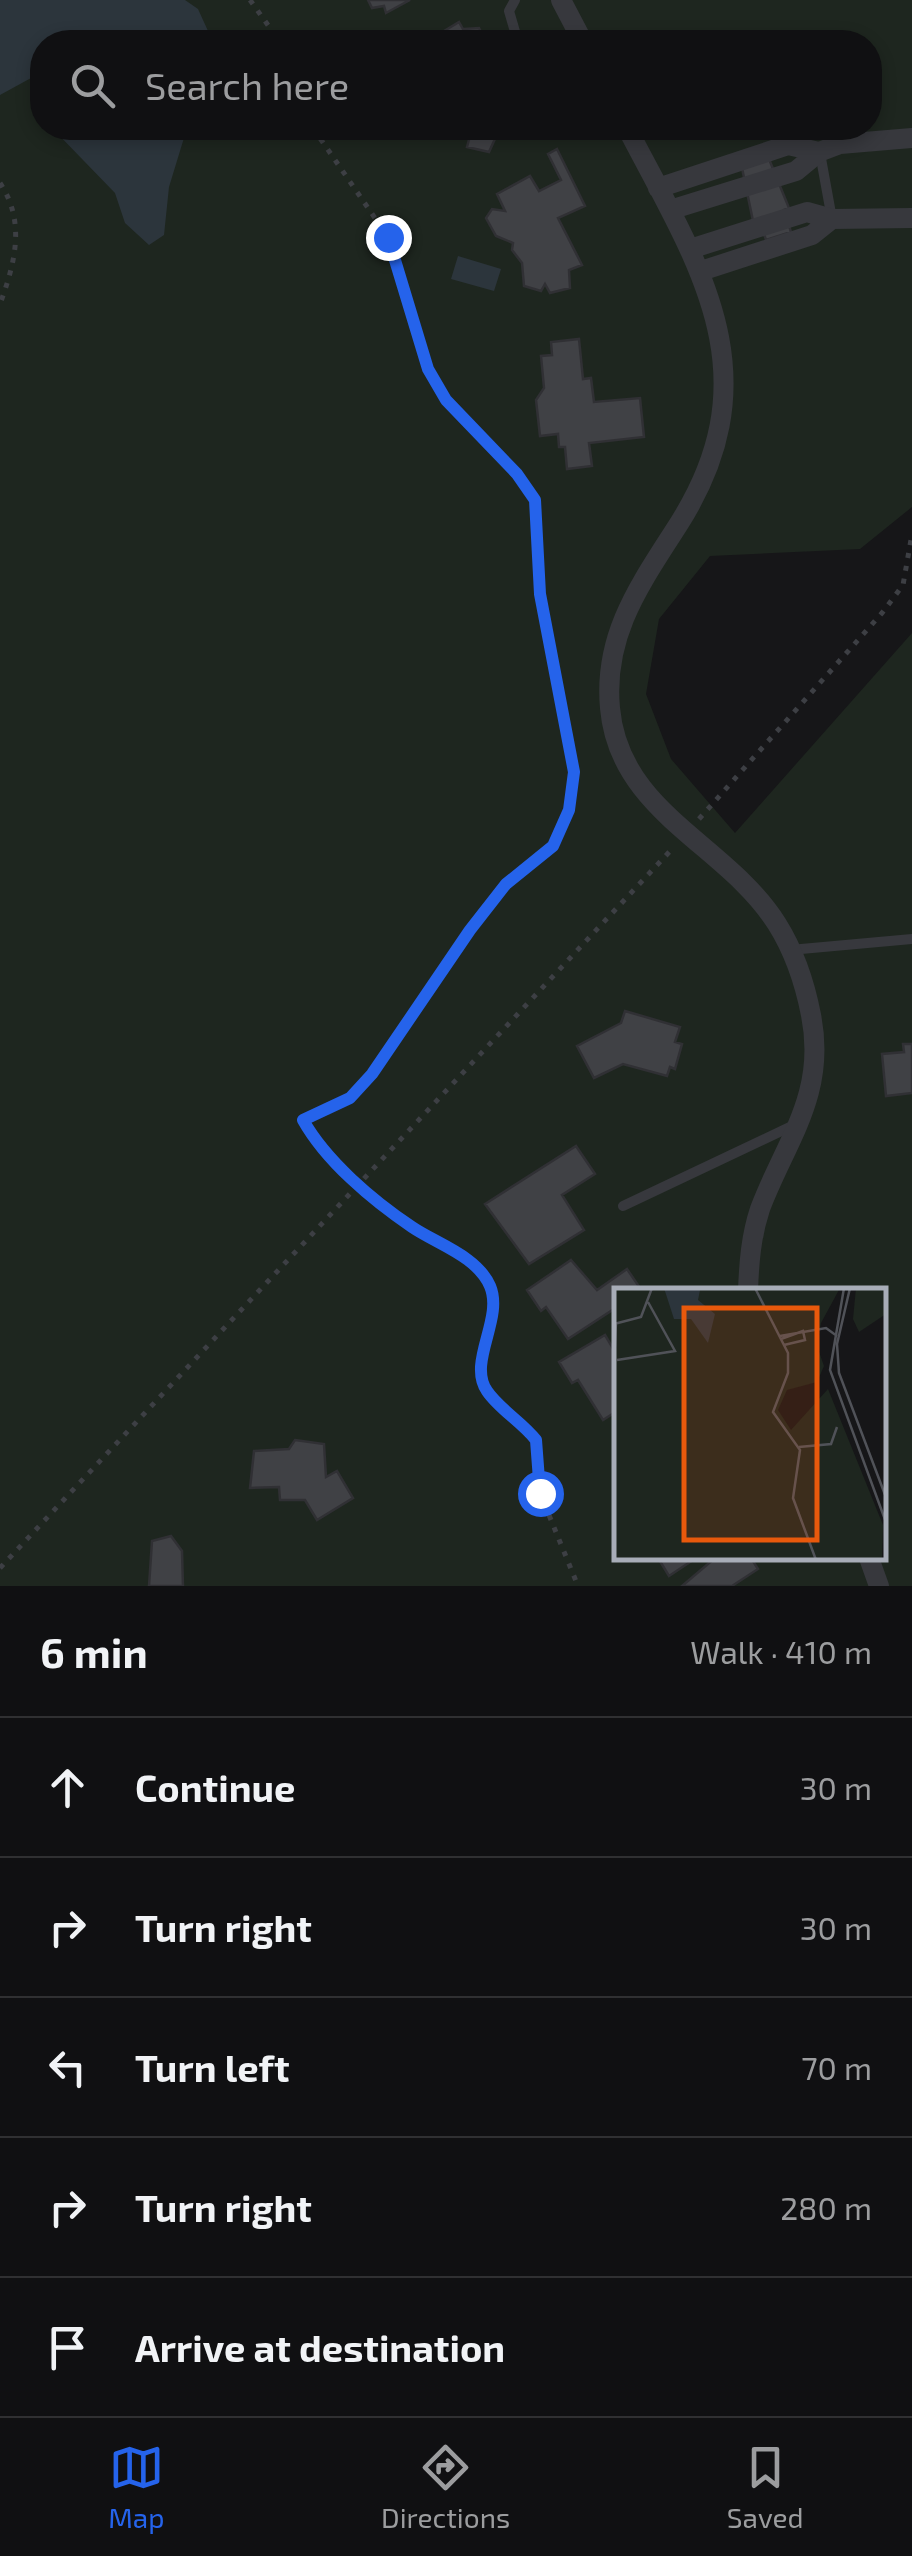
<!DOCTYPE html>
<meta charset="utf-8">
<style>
:root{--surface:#101012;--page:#1e1e20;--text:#f1f3f6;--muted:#9c9d9f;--line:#303032;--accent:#2563eb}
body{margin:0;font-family:"Exo 2",sans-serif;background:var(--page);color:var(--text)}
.stop{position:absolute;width:30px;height:30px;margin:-22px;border:8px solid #2563eb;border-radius:50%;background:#fff}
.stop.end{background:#2563eb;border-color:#fff;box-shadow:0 2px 10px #0008}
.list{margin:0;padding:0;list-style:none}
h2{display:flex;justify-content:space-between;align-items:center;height:130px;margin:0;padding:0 40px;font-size:42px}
h2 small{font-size:32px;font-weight:400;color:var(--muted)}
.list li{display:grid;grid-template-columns:65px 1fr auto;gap:30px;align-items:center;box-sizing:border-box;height:140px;padding:0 40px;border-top:2px solid var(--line)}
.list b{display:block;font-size:38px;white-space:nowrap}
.list em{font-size:32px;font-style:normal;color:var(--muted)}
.icon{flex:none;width:55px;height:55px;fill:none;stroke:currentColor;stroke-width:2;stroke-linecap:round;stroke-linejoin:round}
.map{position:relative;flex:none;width:912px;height:1586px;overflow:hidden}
.search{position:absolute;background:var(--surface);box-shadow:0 5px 15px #0003;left:30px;right:30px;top:30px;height:110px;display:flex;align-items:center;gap:25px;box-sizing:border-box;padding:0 35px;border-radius:40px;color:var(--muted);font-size:38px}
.sheet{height:830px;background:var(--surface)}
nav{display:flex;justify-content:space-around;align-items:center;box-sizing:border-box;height:140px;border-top:2px solid var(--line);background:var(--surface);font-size:28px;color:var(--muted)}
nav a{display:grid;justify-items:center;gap:5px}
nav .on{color:var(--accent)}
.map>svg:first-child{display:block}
</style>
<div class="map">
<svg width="912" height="1586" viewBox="0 0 912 1586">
<rect width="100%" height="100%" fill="#161618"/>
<path fill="#1e261f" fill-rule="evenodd" d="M0,0H912V507L860,549L710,556L659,619L646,694L671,759L735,833L912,633V1586H0ZM42,42H870V128H42ZM617,1291H884V1558H617Z"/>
<path fill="#2c353c" d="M0,0H185L198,9L213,42H42V72L0,95Z
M52,128H187L169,187L164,235L149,245L125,223L115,193Z
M458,256L501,269L494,291L451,279Z"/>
<path fill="#404145" stroke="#303034" stroke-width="2.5" d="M368,0H410L386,13L384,6L372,8Z
M459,22L463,29L479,28L486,42H426Z
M472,128H500L489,152L467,147Z
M557,149L585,206L558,218L582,265L569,270L570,288L550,293L545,284L541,291L524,286L522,263L512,250L513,243L496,236L486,218L492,209L505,211L497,194L530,176L539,191L561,180L548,154Z
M769,159L789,208L784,210L791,232L766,240L759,219L753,221L742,168Z
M579,339L583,379L591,378L594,402L640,398L644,437L589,443L592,466L567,469L565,447H559L558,434L540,436L536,400L544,388L541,356L552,355L551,342Z
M625,1011L680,1027L675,1042L682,1044L675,1069L670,1067L667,1076L623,1064L594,1078L577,1046L621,1023Z
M903,1044H912V1093L886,1096L882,1054L904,1052Z
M576,1146L595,1174L562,1195L584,1230L529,1264L485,1204Z
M571,1260L597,1290L627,1269L642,1291H617V1307L568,1339L546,1307L541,1311L527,1290Z
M605,1335L617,1355V1411L603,1420L578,1380L572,1383L559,1362Z
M295,1440L324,1444L326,1477L337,1471L353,1498L317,1520L305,1500H280L279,1487L250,1488L254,1451L289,1449Z
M171,1536L182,1551L183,1586H149L152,1541Z
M658,1558H696L669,1576Z
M715,1558H751L758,1569L732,1586H682Z"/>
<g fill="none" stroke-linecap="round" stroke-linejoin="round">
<path stroke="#3d3f44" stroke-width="5" stroke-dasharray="5 8" stroke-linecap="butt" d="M250,0L280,42
M313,128L388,237L428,369L446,401L517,474L535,501L540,593L574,772L569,810L553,846L507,883L470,930L373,1074L350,1098L303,1120C327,1160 371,1198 409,1225C439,1246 468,1257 490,1286C494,1315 474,1367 485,1389C495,1407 522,1423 536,1439L540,1493L578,1586
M0,183C26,222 15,263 0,304
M699,819L882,613L903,585L912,534
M0,1568L672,849"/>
<path stroke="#37383d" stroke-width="10" d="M515,0L509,11L518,42
M820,153L832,219
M790,950L912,939
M623,1206L794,1125"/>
<path stroke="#37383d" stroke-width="20" d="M561,0L583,42
M627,128C697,263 774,372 680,522C642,582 603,633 610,708C619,813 727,844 777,924C794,951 805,984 811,1015C827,1095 785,1142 760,1209C751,1236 749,1263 748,1291
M658,188L788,145L819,152L840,144L912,138
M670,210L796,171L819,152
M690,249L807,212L832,219
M701,271L812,235L832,219L912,218
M869,1558L879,1586"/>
</g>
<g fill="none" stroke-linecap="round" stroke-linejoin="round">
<path stroke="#2563eb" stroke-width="12" d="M388,237L428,369L446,400L517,474L535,500L540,594L574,772L569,810L553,846L506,884L470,930L372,1074L350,1098L303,1120C326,1161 372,1200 412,1227C437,1244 477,1256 490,1286C504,1319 467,1362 487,1391C499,1409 522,1422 536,1440L540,1493"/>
</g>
<g transform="translate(614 1288)">
<rect width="272" height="272" fill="#161618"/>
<path d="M0,0H226L207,35L203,58L210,78L203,94L173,102L164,122L177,142L214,101L269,237L268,272H0ZM242,0H272V26L245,44L239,31Z" fill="#1e261f"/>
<path d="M50,0L86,2L84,12L101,26L94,55L77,31H60Z" fill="#2c353c"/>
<path fill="none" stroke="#505258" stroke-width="2.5" d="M141,0L174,65V85L159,124L186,162L179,210L202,272M230,0L216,82L273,237M236,0L223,56L225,85L273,212M0,36L27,29L38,0M166,48L212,40L223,48M167,51L189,43L191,52L170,57M3,72L61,63L34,14M0,75L2,35M185,159L217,156L223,139"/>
<path fill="#e8590c" fill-opacity="0.15" stroke="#e8590c" stroke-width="5" d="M70,20H203V252H70Z"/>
<rect width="272" height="272" fill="none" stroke="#a8adb8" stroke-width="5"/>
</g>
</svg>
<div class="stop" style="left:540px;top:1493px"></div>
<div class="stop end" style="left:388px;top:237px"></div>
<div class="search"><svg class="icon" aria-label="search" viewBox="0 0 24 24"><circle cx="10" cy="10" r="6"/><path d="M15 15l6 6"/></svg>Search here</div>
</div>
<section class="sheet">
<h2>6 min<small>Walk · 410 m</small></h2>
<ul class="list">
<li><svg class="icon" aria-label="ahead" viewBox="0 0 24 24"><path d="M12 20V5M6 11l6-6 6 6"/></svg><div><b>Continue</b></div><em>30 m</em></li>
<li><svg class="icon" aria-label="right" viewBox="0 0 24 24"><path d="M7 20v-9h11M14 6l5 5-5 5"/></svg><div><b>Turn right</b></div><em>30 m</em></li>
<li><svg class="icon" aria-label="left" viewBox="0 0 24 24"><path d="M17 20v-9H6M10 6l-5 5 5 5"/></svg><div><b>Turn left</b></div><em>70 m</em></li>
<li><svg class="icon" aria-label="right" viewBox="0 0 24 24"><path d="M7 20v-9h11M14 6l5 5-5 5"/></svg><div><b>Turn right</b></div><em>280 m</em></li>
<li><svg class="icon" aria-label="arrive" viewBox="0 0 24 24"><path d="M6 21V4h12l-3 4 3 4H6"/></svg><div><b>Arrive at destination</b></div></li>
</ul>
</section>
<nav>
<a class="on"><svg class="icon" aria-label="map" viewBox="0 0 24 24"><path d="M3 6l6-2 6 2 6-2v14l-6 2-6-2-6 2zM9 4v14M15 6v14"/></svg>Map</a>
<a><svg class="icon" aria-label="directions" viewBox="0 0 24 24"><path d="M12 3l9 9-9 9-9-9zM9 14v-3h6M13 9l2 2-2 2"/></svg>Directions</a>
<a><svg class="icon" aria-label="saved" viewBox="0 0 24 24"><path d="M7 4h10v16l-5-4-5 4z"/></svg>Saved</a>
</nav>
